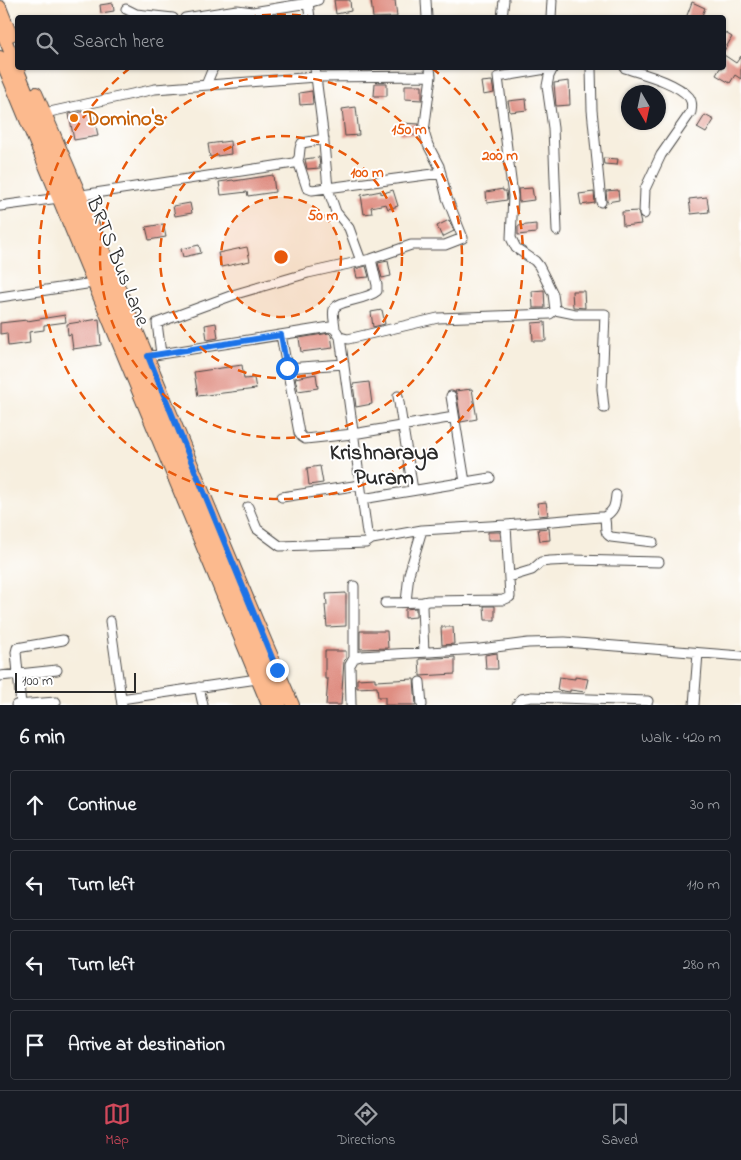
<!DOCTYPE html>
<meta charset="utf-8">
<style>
:root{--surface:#171b24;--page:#20242c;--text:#f1f3f6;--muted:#9ea1a6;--line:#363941;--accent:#d1495b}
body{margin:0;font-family:"Indie Flower",sans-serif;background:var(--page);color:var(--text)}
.compass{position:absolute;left:621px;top:85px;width:45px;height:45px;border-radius:50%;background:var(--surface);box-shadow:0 1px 4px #0004;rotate:171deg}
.scale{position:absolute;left:15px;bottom:12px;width:121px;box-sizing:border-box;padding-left:5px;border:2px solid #2b2b2b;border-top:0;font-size:14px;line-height:18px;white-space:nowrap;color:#2b2b2b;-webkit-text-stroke:4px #fff;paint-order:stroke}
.stop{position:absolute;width:15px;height:15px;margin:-11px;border:4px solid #1a73e8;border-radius:50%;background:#fff}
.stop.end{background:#1a73e8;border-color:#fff;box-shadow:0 1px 5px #0008}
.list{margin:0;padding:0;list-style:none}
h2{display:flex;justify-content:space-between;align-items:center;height:65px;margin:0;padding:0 20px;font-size:21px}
h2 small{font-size:16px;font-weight:400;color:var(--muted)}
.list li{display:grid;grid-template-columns:32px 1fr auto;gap:15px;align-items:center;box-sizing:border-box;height:70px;margin:0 10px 10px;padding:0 10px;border:1px solid var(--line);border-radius:5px}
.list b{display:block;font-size:19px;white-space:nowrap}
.list em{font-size:16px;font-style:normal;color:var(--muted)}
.icon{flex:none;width:28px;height:28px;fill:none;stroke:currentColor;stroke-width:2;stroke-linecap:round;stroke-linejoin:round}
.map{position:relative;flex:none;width:741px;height:705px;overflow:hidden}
.search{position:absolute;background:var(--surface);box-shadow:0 1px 4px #0004;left:15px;right:15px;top:15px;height:55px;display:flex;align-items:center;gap:12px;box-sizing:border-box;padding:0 18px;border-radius:5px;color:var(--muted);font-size:19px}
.sheet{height:385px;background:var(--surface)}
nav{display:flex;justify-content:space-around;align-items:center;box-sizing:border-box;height:70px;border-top:1px solid var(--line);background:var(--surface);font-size:14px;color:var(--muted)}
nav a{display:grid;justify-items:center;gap:2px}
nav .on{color:var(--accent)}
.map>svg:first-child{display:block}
</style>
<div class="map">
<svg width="741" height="705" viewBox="0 0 741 705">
<rect width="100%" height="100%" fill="#fff"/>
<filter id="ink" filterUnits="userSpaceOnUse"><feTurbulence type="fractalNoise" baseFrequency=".02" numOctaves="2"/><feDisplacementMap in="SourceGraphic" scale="10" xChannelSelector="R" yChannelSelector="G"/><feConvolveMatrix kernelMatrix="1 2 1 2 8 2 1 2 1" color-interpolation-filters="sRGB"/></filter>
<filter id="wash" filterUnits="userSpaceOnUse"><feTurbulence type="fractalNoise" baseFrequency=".0096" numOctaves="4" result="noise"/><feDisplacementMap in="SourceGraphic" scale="20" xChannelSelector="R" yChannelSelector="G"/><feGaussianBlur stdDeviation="1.12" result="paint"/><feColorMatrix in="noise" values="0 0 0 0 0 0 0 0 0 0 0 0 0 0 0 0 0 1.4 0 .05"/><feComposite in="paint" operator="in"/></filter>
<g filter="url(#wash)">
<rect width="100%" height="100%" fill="#f7efdf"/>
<g id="blocks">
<path fill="#df8e82" d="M334,0H350L351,11L336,14Z
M371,0H395L397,17L373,18Z
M692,2L705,8L701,18H686Z
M113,3L114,11L101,13L100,5Z
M724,32L732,37L724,51Z
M724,55L736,63L741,56V79L735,75L730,83L716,75L720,68H724Z
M492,81L494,93L483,95L481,82Z
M569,81L570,105L556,106L554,83Z
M375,83H387V96H374Z
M405,85H422V100L405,99Z
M312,91L313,104L300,105L299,93Z
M526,99L527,110L510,112L508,101Z
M356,107L359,135L345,136L342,109Z
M93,110L98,136L74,140L69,114Z
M705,115L714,120L706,133L697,128Z
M401,123L419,124L418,135L400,134Z
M230,141L231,154L210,157L208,144Z
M319,157L320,168L307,169L305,159Z
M603,158L618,159L617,165L604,164Z
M273,175L275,192L248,196L247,192L221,195L219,182L233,180L234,181Z
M532,188L534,200L519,202L518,189Z
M503,189V191H506L507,200L487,203L486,192Z
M393,190L398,206L388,209L386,204L371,207L372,213L364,214L361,195L381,191V194Z
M618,190L619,200L607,202L606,191Z
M594,192L595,203L581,205L579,194Z
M707,197L709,212L691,214L689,199Z
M190,203L192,213L175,216L173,206Z
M638,211L641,224L623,226L622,212Z
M449,220L454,231L442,237L437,226Z
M163,224L166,237L149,240L146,227Z
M536,224V233L518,235V226Z
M199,245L201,253L183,257L181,249Z
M247,247L250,261L221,267L218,253Z
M388,261L391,276L382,278L378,263Z
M366,266L369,277L357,278L355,269Z
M544,290L545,308H533L532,291Z
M572,291H584L585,308L573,307Z
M382,310L385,324L373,327L371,312Z
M65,315L66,322L44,325V330L29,332L30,343L8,346L7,333L0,334V323L27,320V321Z
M99,319L101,345L73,349L71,334L68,335L67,324Z
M545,322L546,341H533L532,323Z
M216,323L218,338L207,340L205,325Z
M329,333L331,335L333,348L301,352L299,338Z
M242,365L244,379L254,378L256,389L198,396L194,372Z
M316,374L318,388L298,391L295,378Z
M369,382L372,404L356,407L353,384Z
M472,389L477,419L461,422L457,395L455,391Z
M320,466L323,483L309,485L307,468Z
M546,502L548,515L539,516L537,503Z
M549,528L550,540L540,541L538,529Z
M488,532H500L501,540H488Z
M346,593V626L327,627L325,605H327L326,594Z
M484,606H495V620H485Z
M416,608V617L405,618V609Z
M441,627H453L454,644L442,645Z
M360,631H387L388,648L360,649Z
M325,651H346V659L344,661L341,705H326L328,679H325Z
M497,653L498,669H486L485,655Z
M455,657V674L420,676L419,659Z
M559,677L575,679V677L588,679L585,692L570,690V692L557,690Z
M375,678V681L414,679L416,705H385V697H378L377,687L357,688V679Z"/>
</g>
</g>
<g filter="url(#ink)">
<use href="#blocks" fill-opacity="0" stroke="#4a4846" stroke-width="1"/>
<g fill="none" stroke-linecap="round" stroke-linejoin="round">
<g stroke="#4a4846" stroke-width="11">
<path id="street" d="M426,0L427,18
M126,9L136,14L173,18
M185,18L237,10L253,12L308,3
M310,18L308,3L318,0
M502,18L504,0
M551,18L552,0
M315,68L316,77L431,76L430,68
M553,68L549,76L547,86L553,128L557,231
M591,68L592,110L601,202
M625,68C643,74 676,82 689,97C692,101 692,107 691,112L661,155L645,189L644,214
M206,85L213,68
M45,113L155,89L316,77L323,132L328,189L336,212L349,228L361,261
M298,161L307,188L312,190L441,173
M82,195L294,163C303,158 297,151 302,143L324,139
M0,206L59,198
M0,297L93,283
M555,310L575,314H605L602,389L604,408
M335,329C335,323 332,314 334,309C338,300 367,300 377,291V285L371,259
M281,335L299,433L302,437L305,439L353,434L454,417
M340,337L367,533L372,539L422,530L506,525L600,517H604C608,525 602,532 611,537L653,542
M161,354L157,323L236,294L308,273L371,259L411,245H445L463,238L447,198L439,166L428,145L424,132L431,76
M148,356L330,327L335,329L340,337L348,339L438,318L550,314L555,310L553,294L539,266L535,261L516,248L511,238L513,196L498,77L552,68
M287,368L344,364
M398,396L413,490
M451,396L465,482
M282,497L360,485
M362,499L490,478
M248,507L257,529L280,546L366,543L372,539
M604,517C614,511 615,506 616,495
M509,577L532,570L541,562L550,561L572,560L659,562
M406,602L409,574L422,530
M385,603L423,602
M110,621L122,705
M424,652L422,607L423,602L428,601L503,600L510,597L506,525
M354,658V586
M0,676L57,670
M420,682L422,705
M199,687L203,705
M121,699L257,679
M16,705L56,702
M21,705L16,652L17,648L63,640
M351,705L350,665L354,658L361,656L480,649L528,643L565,642L741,656
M517,705L521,699L532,697L648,701
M694,705L698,653"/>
</g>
<g stroke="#4a4846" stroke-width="14">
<path id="primary" d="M0,7L11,35
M0,27L280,705
M0,57L268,705
M36,93C126,295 204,502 293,705"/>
</g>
<use href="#street" stroke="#fff" stroke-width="9"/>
<use href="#primary" stroke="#fcba8e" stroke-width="12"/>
</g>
</g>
<g fill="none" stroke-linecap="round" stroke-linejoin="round" filter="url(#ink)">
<path stroke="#1a73e8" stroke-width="6" d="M277,670L148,356L281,335L287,368"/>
</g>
<circle cx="281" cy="257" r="60" fill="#e8590c" fill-opacity=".12"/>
<g fill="none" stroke="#e8590c" stroke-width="2.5" stroke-dasharray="9 6">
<circle cx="281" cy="257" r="60"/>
<circle cx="281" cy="257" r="121"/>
<circle cx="281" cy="257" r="181"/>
<path d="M247 17A242 242 0 0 1 315 17M432 68A242 242 0 1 1 130 68"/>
</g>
<circle fill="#e8710a" stroke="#fff" stroke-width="2" cx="74" cy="118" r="5"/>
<g text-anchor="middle" stroke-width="4" stroke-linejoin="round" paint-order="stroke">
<g font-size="21" font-weight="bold" fill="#c56008" stroke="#fff" text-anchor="start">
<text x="84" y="125">Domino's</text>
</g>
<g font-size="21" fill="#2b2b2b" stroke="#fff">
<text transform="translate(119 261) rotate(68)" y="7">BRTS Bus Lane</text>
</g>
<g font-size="22" font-weight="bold" fill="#2b2b2b" stroke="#fff">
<text x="384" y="459">Krishnaraya<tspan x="384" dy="25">Puram</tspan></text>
</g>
</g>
<circle cx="281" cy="257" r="8" fill="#e8590c" stroke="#fff" stroke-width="2.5"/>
<g font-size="15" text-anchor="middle" font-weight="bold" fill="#e8590c" stroke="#fff" stroke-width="4" stroke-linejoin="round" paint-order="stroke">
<text x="409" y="134">150 m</text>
<text x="500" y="160">200 m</text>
<text x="367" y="177">100 m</text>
<text x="323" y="220">50 m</text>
</g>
</svg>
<svg class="compass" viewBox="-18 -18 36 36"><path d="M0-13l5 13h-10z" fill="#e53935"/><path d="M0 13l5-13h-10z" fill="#9ea1a6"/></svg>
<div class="scale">100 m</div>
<div class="stop" style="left:287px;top:368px"></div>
<div class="stop end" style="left:277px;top:670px"></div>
<div class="search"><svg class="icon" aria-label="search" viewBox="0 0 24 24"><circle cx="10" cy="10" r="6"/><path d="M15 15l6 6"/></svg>Search here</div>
</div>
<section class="sheet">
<h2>6 min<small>Walk · 420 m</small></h2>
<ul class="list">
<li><svg class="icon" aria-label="ahead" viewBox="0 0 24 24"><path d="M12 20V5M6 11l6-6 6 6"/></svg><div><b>Continue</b></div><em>30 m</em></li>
<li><svg class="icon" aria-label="left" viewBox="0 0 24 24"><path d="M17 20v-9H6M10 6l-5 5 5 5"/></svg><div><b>Turn left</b></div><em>110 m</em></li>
<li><svg class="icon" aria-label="left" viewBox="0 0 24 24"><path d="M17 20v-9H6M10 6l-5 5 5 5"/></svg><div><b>Turn left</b></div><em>280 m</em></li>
<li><svg class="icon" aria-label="arrive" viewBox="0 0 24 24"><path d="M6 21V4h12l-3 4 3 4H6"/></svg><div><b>Arrive at destination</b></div></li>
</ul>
</section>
<nav>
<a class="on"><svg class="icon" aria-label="map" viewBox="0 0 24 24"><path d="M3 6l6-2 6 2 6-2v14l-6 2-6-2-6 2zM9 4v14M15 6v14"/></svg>Map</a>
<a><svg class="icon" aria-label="directions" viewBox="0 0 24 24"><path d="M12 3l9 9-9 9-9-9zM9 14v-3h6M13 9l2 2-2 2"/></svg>Directions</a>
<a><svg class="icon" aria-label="saved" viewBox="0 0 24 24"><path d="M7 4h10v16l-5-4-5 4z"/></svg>Saved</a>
</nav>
